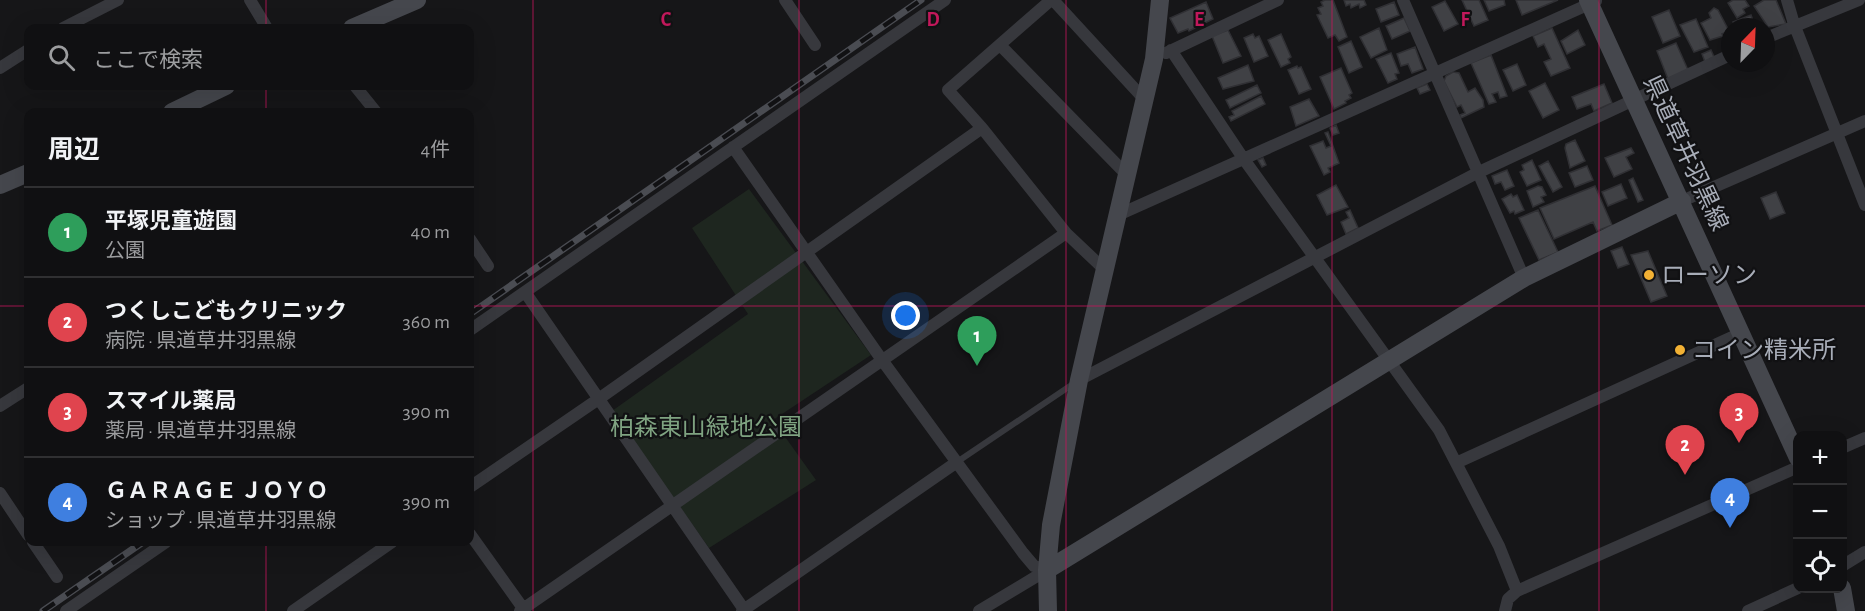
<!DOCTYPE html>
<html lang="ja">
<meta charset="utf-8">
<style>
:root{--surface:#101012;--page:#1e1e20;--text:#f1f3f6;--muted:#9c9d9f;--line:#303032;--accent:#f2b134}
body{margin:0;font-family:"Alegreya Sans","Noto Sans JP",sans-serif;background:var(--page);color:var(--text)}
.controls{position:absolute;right:18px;bottom:18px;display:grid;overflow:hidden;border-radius:12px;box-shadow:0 6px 24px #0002}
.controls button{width:54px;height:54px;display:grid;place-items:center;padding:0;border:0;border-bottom:2px solid var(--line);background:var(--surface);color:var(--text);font:30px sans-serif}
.compass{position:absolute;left:1721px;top:18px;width:54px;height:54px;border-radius:50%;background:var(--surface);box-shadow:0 6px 24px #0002;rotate:23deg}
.you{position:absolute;left:906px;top:316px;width:21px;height:21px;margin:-15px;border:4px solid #fff;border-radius:50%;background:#1a73e8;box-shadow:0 0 0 9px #1a73e833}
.badge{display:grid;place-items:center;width:39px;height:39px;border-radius:50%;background:var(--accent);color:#fff;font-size:20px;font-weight:700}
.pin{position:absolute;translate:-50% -50px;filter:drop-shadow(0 2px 3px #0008)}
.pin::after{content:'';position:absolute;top:32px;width:21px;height:18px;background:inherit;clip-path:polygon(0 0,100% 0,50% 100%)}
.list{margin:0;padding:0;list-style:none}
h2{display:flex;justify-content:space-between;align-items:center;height:78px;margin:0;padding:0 24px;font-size:26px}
h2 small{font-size:20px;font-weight:400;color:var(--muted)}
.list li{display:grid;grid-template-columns:39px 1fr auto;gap:18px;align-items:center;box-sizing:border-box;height:90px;padding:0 24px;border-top:2px solid var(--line)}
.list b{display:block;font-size:22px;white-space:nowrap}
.list p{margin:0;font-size:20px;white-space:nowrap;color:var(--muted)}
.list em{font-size:20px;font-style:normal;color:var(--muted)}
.icon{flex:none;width:33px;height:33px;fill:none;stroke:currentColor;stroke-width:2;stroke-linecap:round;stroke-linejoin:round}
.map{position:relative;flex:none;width:1865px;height:611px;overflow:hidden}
.search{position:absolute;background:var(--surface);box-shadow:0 6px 24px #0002;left:24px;top:24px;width:450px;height:66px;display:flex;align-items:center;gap:15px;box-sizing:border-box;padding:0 21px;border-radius:12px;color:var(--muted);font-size:22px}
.panel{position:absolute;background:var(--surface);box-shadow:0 6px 24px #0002;left:24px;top:108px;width:450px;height:438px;border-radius:12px}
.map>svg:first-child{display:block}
</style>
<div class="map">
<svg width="1865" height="611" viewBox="0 0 1865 611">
<rect width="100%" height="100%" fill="#161618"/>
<path fill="#1e261f" d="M749,189L871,355L773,420L816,480L709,548L612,411L748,314L692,228Z"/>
<path fill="#404145" stroke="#303034" stroke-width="1.5" d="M1325,0H1333L1347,37L1339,41L1335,35L1328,38L1317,15L1321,14L1318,8L1323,6L1321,2Z
M1344,0H1364L1366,5L1360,8L1359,4L1351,8L1350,4L1346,6Z
M1462,0H1479L1488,20L1474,26Z
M1484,0H1504L1505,5L1489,11Z
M1516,0H1558L1522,15Z
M1733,0H1745L1749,6L1743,9L1745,13L1737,18L1728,3Z
M1764,0H1776L1786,24L1768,27L1754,6Z
M1445,1L1458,24L1444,31L1432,7Z
M1206,2L1213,19L1189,31L1188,29L1178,33L1170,18Z
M1394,2L1399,15L1381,22L1376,9Z
M1714,8L1718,10L1729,31L1722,34L1723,36L1710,40L1701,23L1711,18L1709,13Z
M1669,10L1680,36L1663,43L1652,17Z
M1751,15L1755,26L1735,27L1733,22Z
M1404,18L1410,31L1392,39L1386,26Z
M1696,19L1708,47L1694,52L1680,25Z
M1379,28L1387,50L1371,58L1360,37Z
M1552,28L1570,68L1551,76L1544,62L1551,59L1544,44L1538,47L1533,36Z
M1228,30L1241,56L1223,63L1212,36Z
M1578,30L1585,45L1567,54L1561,41Z
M1253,34L1255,38L1259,36L1268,56L1254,62L1244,38Z
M1281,34L1291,57L1288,59L1290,63L1281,67L1268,40Z
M1351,41L1362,67L1349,73L1338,47Z
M1676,43L1688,70L1668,79L1657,51Z
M1415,47L1423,69L1412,73L1408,64L1401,66L1397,54Z
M1711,50L1714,57L1705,62L1702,54Z
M1391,53L1399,73L1395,74L1397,79L1388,83L1376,59Z
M1491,55L1507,96L1500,98L1498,92L1492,94L1496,102L1489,104L1471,63Z
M1517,64L1526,85L1513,91L1503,70Z
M1248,65L1254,81L1223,89L1218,78Z
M1297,66L1298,68L1301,67L1311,89L1299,94L1288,70Z
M1341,68L1352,93L1349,95L1351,98L1345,101L1346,103L1334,109L1320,77Z
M1453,72L1459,73L1468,92L1475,88L1483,100L1484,107L1461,118L1460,115L1465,113L1461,105L1457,107L1444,81L1446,76Z
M1545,83L1559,110L1543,118L1529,91Z
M1427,84L1430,90L1420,94L1417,88Z
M1604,84L1612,103L1594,111L1591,104L1577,109L1572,97Z
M1257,85L1261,93L1230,108L1226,100Z
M1261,96L1265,104L1231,121L1229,117L1234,115L1232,111Z
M1309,99L1319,116L1296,126L1290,107Z
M1336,125L1339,133L1333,135L1330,128Z
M1328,132L1339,163L1328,168L1330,172L1324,175L1310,146L1323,141L1326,148L1331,146L1325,133Z
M1575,140L1585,161L1570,168L1565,148L1566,144Z
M1631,148L1634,153L1626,157L1632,169L1614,177L1605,158Z
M1263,158L1266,165L1262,167L1258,160Z
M1532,160L1541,180L1527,186L1520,172L1524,170L1522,165Z
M1548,161L1562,187L1553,192L1539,166Z
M1587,166L1593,180L1575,187L1569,173Z
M1507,170L1514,186L1505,190L1501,182L1495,184L1492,176Z
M1633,178L1643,200L1638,202L1629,180Z
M1621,184L1627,198L1608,206L1602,192Z
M1336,185L1348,207L1327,215L1317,195Z
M1538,186L1542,187L1546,195L1541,197L1544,202L1533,207L1527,191Z
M1595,186L1612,225L1597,231L1593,222L1554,239L1540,208Z
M1776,192L1785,213L1770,219L1761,198Z
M1511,194L1513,197L1517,195L1524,210L1515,214L1514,211L1510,213L1502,199Z
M1350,210L1358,228L1346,234L1341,222L1349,218L1346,212Z
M1538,210L1558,252L1539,260L1519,218Z
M1622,247L1629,264L1618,268L1611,251Z
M1648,251L1667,296L1651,302L1631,255Z"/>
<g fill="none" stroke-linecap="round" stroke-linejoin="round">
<path stroke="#37383d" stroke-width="6" d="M957,462L1073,384"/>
<path stroke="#37383d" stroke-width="12" d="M250,0L267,28
M785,0L815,45
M1053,0L1145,100
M1403,0L1524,278
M1787,0L1794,24L1865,205
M63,28L118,0
M1766,38L1859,0
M1000,45L1127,175
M1171,50L1243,158L1439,430L1499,546L1517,591
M1166,53L1278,0
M0,68L28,50
M355,86L376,112
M982,128L948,90L1051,0
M733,147L882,360L1023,553L1034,566L1047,570
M1682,201L1865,121
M1118,215L1596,1
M470,239L488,266
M525,292L745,611
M470,330L945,0
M1079,380L1477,173L1730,55
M0,406L28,388
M1842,448L1865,438
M1456,463L1741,333
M470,487L600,398L982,128L1066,233L1105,270
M0,493L28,535
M470,534L525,611
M33,542L57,577
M1842,566L1865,552
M66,611L166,542
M293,611L392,542
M520,611L1066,233
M742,611L957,462
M979,611L1047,570
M1505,611L1508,599L1517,591L1798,467
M1748,611L1798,588"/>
<path stroke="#45474d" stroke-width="18" d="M1588,0L1798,458
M352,28L417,0
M172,112L226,86
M0,185L28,173
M1047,570L1524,278L1682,201
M1842,588L1846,611
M1048,611L1047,570L1051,525L1079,380L1154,59L1160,0"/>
<g stroke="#4a4c52" stroke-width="7">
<path id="rail" d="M470,314L921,0
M43,611L143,542"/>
</g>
<use href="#rail" stroke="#111113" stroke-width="4.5" stroke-dasharray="14" stroke-linecap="butt"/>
</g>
<path fill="none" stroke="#c2185b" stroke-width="1.5" stroke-opacity="0.55" d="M266,0V28M533,0V611M799,0V611M1066,0V611M1332,0V611M1599,0V611M266,86V112M0,306H28M470,306H1865M266,542V611"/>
<g fill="#f2b134" stroke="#111113" stroke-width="2">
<circle cx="1649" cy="275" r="6"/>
<circle cx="1680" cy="350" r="6"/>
</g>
<g text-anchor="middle" stroke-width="4.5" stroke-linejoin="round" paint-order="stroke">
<g font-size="24" fill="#a8adb8" stroke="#111113">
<text transform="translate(1686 153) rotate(65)" y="8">県道草井羽黒線</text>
</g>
<g font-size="24" fill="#a8adb8" stroke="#111113" text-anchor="start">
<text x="1661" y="283">ローソン</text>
<text x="1692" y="358">コイン精米所</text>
</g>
<g font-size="24" fill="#7fa381" stroke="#111113">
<text x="706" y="435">柏森東山緑地公園</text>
</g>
</g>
<g font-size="20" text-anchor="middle" font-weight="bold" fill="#c2185b" stroke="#111113" stroke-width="4.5" stroke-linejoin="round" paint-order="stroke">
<text x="666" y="26">C</text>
<text x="933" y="26">D</text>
<text x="1199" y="26">E</text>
<text x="1465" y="26">F</text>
</g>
</svg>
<div class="controls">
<button>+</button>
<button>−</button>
<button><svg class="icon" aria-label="locate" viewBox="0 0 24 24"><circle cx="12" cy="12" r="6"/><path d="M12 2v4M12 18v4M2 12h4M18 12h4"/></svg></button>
</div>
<svg class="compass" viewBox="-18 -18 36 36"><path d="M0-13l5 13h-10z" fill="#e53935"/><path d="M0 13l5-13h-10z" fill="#9c9d9f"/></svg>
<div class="you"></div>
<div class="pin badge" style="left:977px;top:366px;background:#2e9e5b">1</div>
<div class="pin badge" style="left:1685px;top:475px;background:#e0444e">2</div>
<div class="pin badge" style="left:1739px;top:443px;background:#e0444e">3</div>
<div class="pin badge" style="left:1730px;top:528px;background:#3f7fe0">4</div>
<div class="search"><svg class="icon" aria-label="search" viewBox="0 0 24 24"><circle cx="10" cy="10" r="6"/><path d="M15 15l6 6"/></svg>ここで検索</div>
<section class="panel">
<h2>周辺<small>4件</small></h2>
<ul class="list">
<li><span class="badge" style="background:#2e9e5b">1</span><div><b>平塚児童遊園</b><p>公園</p></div><em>40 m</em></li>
<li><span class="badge" style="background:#e0444e">2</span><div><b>つくしこどもクリニック</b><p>病院 · 県道草井羽黒線</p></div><em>360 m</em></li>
<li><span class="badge" style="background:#e0444e">3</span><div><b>スマイル薬局</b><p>薬局 · 県道草井羽黒線</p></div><em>390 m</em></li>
<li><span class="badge" style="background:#3f7fe0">4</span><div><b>ＧＡＲＡＧＥ ＪＯＹＯ</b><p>ショップ · 県道草井羽黒線</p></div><em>390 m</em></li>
</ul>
</section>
</div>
